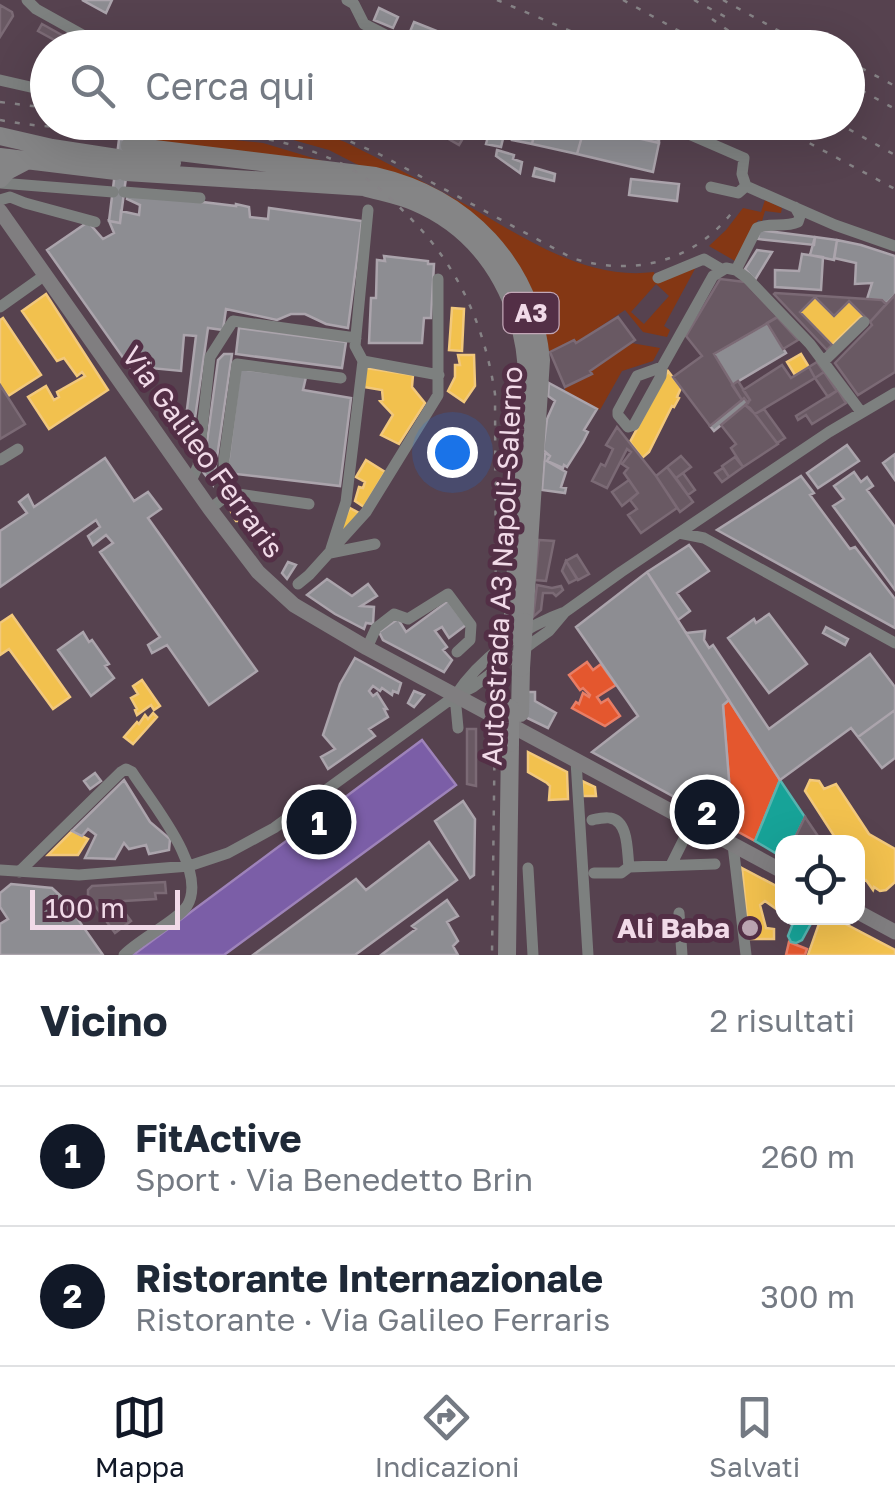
<!DOCTYPE html>
<html lang="it">
<meta charset="utf-8">
<style>
:root{--surface:#fff;--page:#f2f2f3;--text:#1f2937;--muted:#747a83;--line:#e0e1e3;--accent:#111827}
body{margin:0;font-family:"Golos Text",sans-serif;background:var(--page);color:var(--text)}
.controls{position:absolute;right:30px;bottom:30px;display:grid;overflow:hidden;border-radius:20px;box-shadow:0 10px 40px #0002}
.controls button{width:90px;height:90px;display:grid;place-items:center;padding:0;border:0;border-bottom:2px solid var(--line);background:var(--surface);color:var(--text);font:50px sans-serif}
.scale{position:absolute;left:30px;bottom:25px;width:150px;box-sizing:border-box;padding-left:10px;border:5px solid #f1dae8;border-top:0;font-size:28px;line-height:35px;white-space:nowrap;color:#f1dae8;-webkit-text-stroke:8px #532f46;paint-order:stroke}
.you{position:absolute;left:452px;top:452px;width:35px;height:35px;margin:-25px;border:8px solid #fff;border-radius:50%;background:#1a73e8;box-shadow:0 0 0 15px #1a73e833}
.badge{display:grid;place-items:center;width:65px;height:65px;border-radius:50%;background:var(--accent);color:#fff;font-size:32px;font-weight:700}
.pin{position:absolute;translate:-50% -50%;border:5px solid #fff;box-shadow:0 2px 10px #0006}
.list{margin:0;padding:0;list-style:none}
h2{display:flex;justify-content:space-between;align-items:center;height:130px;margin:0;padding:0 40px;font-size:42px}
h2 small{font-size:32px;font-weight:400;color:var(--muted)}
.list li{display:grid;grid-template-columns:65px 1fr auto;gap:30px;align-items:center;box-sizing:border-box;height:140px;padding:0 40px;border-top:2px solid var(--line)}
.list b{display:block;font-size:38px;white-space:nowrap}
.list p{margin:0;font-size:32px;white-space:nowrap;color:var(--muted)}
.list em{font-size:32px;font-style:normal;color:var(--muted)}
.icon{flex:none;width:55px;height:55px;fill:none;stroke:currentColor;stroke-width:2;stroke-linecap:round;stroke-linejoin:round}
.map{position:relative;flex:none;width:895px;height:955px;overflow:hidden}
.search{position:absolute;background:var(--surface);box-shadow:0 10px 40px #0002;left:30px;right:30px;top:30px;height:110px;display:flex;align-items:center;gap:25px;box-sizing:border-box;padding:0 35px;border-radius:55px;color:var(--muted);font-size:38px}
.sheet{height:410px;background:var(--surface)}
nav{display:flex;justify-content:space-around;align-items:center;box-sizing:border-box;height:140px;border-top:2px solid var(--line);background:var(--surface);font-size:28px;color:var(--muted)}
nav a{display:grid;justify-items:center;gap:5px}
nav .on{color:var(--accent)}
.map>svg:first-child{display:block}
</style>
<div class="map">
<svg width="895" height="955" viewBox="0 0 895 955">
<rect width="100%" height="100%" fill="#56424f"/>
<path fill="#843714" fill-rule="evenodd" d="M278,124C299,130 324,133 345,142C384,161 423,182 461,202C521,235 583,281 654,272L656,283L696,267L664,326L670,330L667,337L643,332L625,310L576,343L574,341L550,352L543,338L529,286L366,169L329,150L240,125ZM656,284L669,296L644,324L631,312Z
M119,134L204,137L263,143L323,161L272,157L116,138Z
M765,200L782,208L781,213L765,211L762,221L758,220L735,261L709,246L726,230L743,208L761,212Z
M631,343L660,348L653,361L622,371L600,410L565,391V387L592,375L590,371Z"/>
<path fill="#f2c14e" stroke="#f2c87c" stroke-width="2.5" d="M46,294L108,390L49,429L28,397L46,386L54,400L59,397L57,392L85,376L82,372L77,376L64,358L57,361L22,311Z
M815,297L834,316L849,301L863,315L832,345L800,312Z
M452,308L464,309L462,351L449,350Z
M3,318L41,375L8,396L0,385V320Z
M801,354L809,367L795,375L787,362Z
M458,355H474L475,386L464,402L448,391L455,377V365H460Z
M366,368L413,375L412,387L425,403L399,444L381,435L393,415L380,401L383,400L382,390L364,387Z
M668,371L681,388L677,397L679,398L674,407L672,406L649,452L642,458L630,442Z
M366,460L385,472L364,507L355,501L359,487L363,488L365,482L356,477Z
M236,501L248,502L251,506L249,521H236L230,510L231,503Z
M350,508L359,513L347,532L340,527Z
M12,615L70,697L53,709L9,649L0,655V623Z
M142,680L160,706L154,710L151,705L137,715L135,710L137,709L131,698L138,694L133,686Z
M153,713L157,717L133,744L124,737L137,722L139,724L145,715L148,719Z
M528,752L567,772L568,799L549,800L550,786L547,783L528,772Z
M810,780L819,781L824,789L836,784L869,834L895,849V882L886,890L880,891L874,887L873,890L866,880L863,881L858,872V842H838L805,791Z
M582,781L595,787L596,796H583Z
M72,831L88,839L78,855H48Z
M742,868L782,889V913L765,901L760,905L766,928L774,929V939H749Z
M821,918H834L895,950V955H808Z"/>
<path fill="#e4572e" stroke="#e87e66" stroke-width="2.5" d="M587,662L593,670L601,664L616,685L597,697L601,703L608,699L620,716L605,726L572,708L576,702L579,704L583,693L589,697L590,695L583,688L580,690L569,675Z
M729,700L780,780L755,841L733,829L723,705Z
M789,942L807,949L805,955H786Z"/>
<path fill="#7b5ea7" stroke="#9e83ba" stroke-width="2.5" d="M422,740L456,785L224,955H133Z"/>
<path fill="#17a398" stroke="#58b4b0" stroke-width="2.5" d="M780,780L805,817L793,842H782V857L755,841Z
M795,918H814L802,940L796,943L791,942L788,936Z"/>
<path fill="#8d8d92" stroke="#aba4ac" stroke-width="2.5" d="M82,0H112L106,13Z
M379,8L398,17L393,28L374,20Z
M414,22L467,43L466,48H442L409,34Z
M492,122H507L501,147L486,144Z
M516,122H537L532,144L512,140Z
M537,122H570L585,126L577,154L532,144Z
M584,122H595L659,140V143L583,125Z
M585,126L659,143L653,172L577,154Z
M119,139L131,140L120,223L109,221Z
M497,150L514,155L513,159L522,162L520,173L496,156Z
M535,168L555,174L554,181L533,176Z
M631,179L679,184L677,201L629,195Z
M128,193L236,206V204L249,207L250,217L268,219L269,208L362,221L348,328L326,324L305,314H291L277,320L226,309L223,330L208,328L190,453L183,442L196,336L184,335L181,371L150,368L151,364L136,376L47,250L88,222L103,239L114,233L109,221L120,223L121,211L139,215L140,205L127,199Z
M759,230L815,237L814,245L758,239Z
M815,237L837,240L834,260L810,255Z
M837,240L861,245L895,256V295L886,304L882,300L867,299L872,283L855,284L856,263L834,258Z
M757,250L772,252L755,280L745,269Z
M802,254L823,257L821,290L775,287V270L799,271Z
M384,256L428,261V264H434L431,318H424L422,343H369L371,298H376L377,260L385,261Z
M767,323L786,353L732,385L714,354Z
M239,328L346,342L342,368L236,354Z
M224,354H232L213,485L203,472L218,360Z
M240,369L306,377L303,390L351,398L340,486L227,473Z
M549,383L597,409L584,430L588,432L583,442L567,467L564,465L563,468L547,461L550,456L543,450L547,419L555,401L548,396Z
M744,398L748,403L714,431L710,426Z
M847,445L859,461L818,488L807,473Z
M545,452L550,456L547,461L566,472L561,487L566,488L565,493L542,490Z
M895,454V480L883,463Z
M105,458L134,501L148,492L161,509L148,518L257,671L209,705L167,645L152,653L148,645L160,637L100,552L113,543L106,535L93,545L88,536L100,527L96,520L0,587V531L27,513L19,502L28,495L34,507Z
M854,472L861,482L867,477L873,486L867,490L895,527V590L833,506L844,499L834,486Z
M801,476L814,493L810,495L850,549L855,547L895,599V628L717,530Z
M689,545L709,571L677,593L690,611L678,620L647,572Z
M288,562L296,565L287,579L282,573Z
M647,572L729,700L723,705L733,829L592,752L638,716L576,627Z
M327,579L352,596L368,584L377,596L361,606L374,607L373,624L366,623L364,629L335,614L307,595Z
M448,601L466,625L449,638L442,627L435,631L447,647L443,650L452,660L444,672L383,640L379,632L398,619L406,632Z
M769,614L807,664L769,693L728,638L754,619L756,623Z
M826,627L848,639L845,645L823,633Z
M705,631L704,640L709,648L713,645L769,729L870,654L895,687V710L858,737L851,728L780,780L686,633Z
M83,632L89,642L92,640L109,664L105,666L114,678L91,696L58,650Z
M355,658L401,683L398,693L393,691L392,695L382,688L380,691L373,686L369,691L373,696L377,693L387,709H384L388,717L369,729L375,736L328,769L321,757L335,749L323,735L340,684Z
M414,691L424,695L414,707L408,703Z
M526,692H535V701L556,713L548,728L525,717Z
M895,710V758L882,768L858,737Z
M95,773L101,781L90,789L84,781Z
M124,780L150,822L170,839L169,850L149,854L146,845L129,849L124,843L115,859L85,858L96,835L88,829L82,836L72,831Z
M463,801L475,819L474,875L470,878L435,821Z
M429,842L457,880L355,955H253L356,879L366,890Z
M11,884L52,888L63,898L103,955H0V924L8,919L0,907V893Z
M447,900L458,916L447,922L458,941L453,946L458,955H381L416,929L412,926Z"/>
<path fill="#695963" stroke="#7b6a75" stroke-width="2.5" d="M0,5L12,12L13,16L0,37Z
M42,24L80,45L79,48H69L38,31Z
M446,122H454L468,130L459,145L440,134Z
M720,279L745,282L778,317L714,354L742,400L710,426L673,377L702,356L686,336Z
M775,293L882,300L886,304L870,322L849,301L834,316L815,297L800,312L832,345L827,350L774,294Z
M895,295V372L858,395L835,363L872,325L870,322Z
M618,317L635,340L590,371L592,374L565,387L550,352L574,340L576,343Z
M777,317L798,340L783,349L767,323Z
M817,362L824,372L815,378L809,367Z
M782,365L791,378L809,367L815,378L755,414L745,405L750,400L743,390Z
M824,372L837,391L828,397L815,378Z
M738,381L750,400L748,403L744,398L742,400L732,385Z
M0,385L25,424L0,439Z
M838,390L846,403L812,424L806,415L798,420L796,416Z
M745,405L750,408L778,444L743,467L731,448L736,444L721,425Z
M764,409L785,438L777,443L755,414Z
M617,427L656,476L677,508L641,533L628,515L637,509L630,500L638,493L624,473L628,468L622,464L631,452L627,449L607,488L592,481L601,464L605,466L613,449L606,445Z
M681,456L691,467L676,478L667,467Z
M735,457L743,467L729,477L722,466Z
M667,467L693,502L680,512L656,476Z
M723,468L729,477L722,482L715,473Z
M683,473L695,490L688,495L676,478Z
M629,480L638,493L622,506L612,492Z
M539,540L554,541L546,581L535,580Z
M577,555L589,574L578,580L566,561Z
M566,561L577,579L569,583L562,571Z
M537,585L552,588L561,586L563,590L556,596L553,593H543L541,610L533,617Z
M467,729H476V786L467,784Z
M805,817L822,842H793Z
M165,882L166,893H155L156,899L124,901L119,905L131,921L115,933L88,896V890L92,886Z"/>
<g fill="none" stroke-linecap="round" stroke-linejoin="round">
<path stroke="#7d807f" stroke-width="11" d="M27,0L36,9L106,48
M347,0L354,4L364,24L411,48
M0,80L48,91
M653,122L691,135L744,158L742,174L746,186L835,225L895,246
M0,183L113,192
M711,187L738,193L746,186
M124,192L200,198
M0,200L10,197L25,203L95,222
M736,270L757,228C770,222 785,228 798,222L800,216L795,207
M658,278L704,259L721,269
M0,307L45,275
M363,361L439,375
M824,361L864,322
M662,367L637,376L618,411V415L628,427L634,425L661,376L662,367L713,276L726,268L736,270L747,278L810,344L861,412
M0,460L18,449
M191,481L198,466L210,357L233,321L356,338
M224,492L309,504
M210,509L225,497L224,460L237,364L341,378
M679,533L704,538L895,643
M331,549L346,502L363,361L355,346L368,210
M330,553L375,544
M298,584L309,575L366,512L438,395V279
M367,648L376,628L394,614L408,619L448,594L471,625L470,640L457,652
M459,694L473,687L532,643L549,631L565,612L621,572L829,432L895,393
M455,696L458,728
M576,761L588,955
M592,820C593,819 609,817 610,818C629,821 627,852 629,867
M733,845L746,955
M671,865L692,823
M528,868L533,955
M0,870L79,875L189,866L228,853L274,828L455,696C480,658 523,627 565,612
M19,872L121,772L126,769L132,772C151,802 209,870 187,906C178,920 138,940 124,955
M594,873H621L629,867L715,864
M679,913L682,955"/>
<path stroke="#807e80" stroke-width="15" d="M0,211L210,509L258,572L294,605L367,648L782,871
M858,912L895,932"/>
<path stroke="#858586" stroke-width="18" d="M0,136L52,148L117,158
M130,146L375,176C466,197 532,264 541,360L524,622
M0,157L116,171
M128,159L172,163
M126,172L364,187C381,192 399,195 415,202C493,235 531,314 527,396L512,629
M0,179L7,171L26,161
M520,713L521,668
M507,955L510,743"/>
<path stroke="#868386" stroke-width="2.5" stroke-dasharray="5 10" stroke-linecap="butt" d="M497,0L611,48
M623,0L710,48
M694,0L733,21
M723,0L810,48
M712,19L753,48
M848,61L895,86
M848,83L895,109
M0,102L48,108
M0,120C114,142 238,110 346,166C373,180 395,202 416,224C461,272 485,329 495,394L496,638L492,955
M294,122L326,131L379,154L572,258C634,278 698,261 736,207
M770,122L895,189
M836,122L895,155"/>
<path stroke="#858586" stroke-width="18" d="M521,668L524,622
M510,743V708"/>
</g>
<circle fill="#bba5b2" stroke="#532f46" stroke-width="4" cx="750" cy="928" r="10"/>
<g text-anchor="middle" stroke-width="10" stroke-linejoin="round" paint-order="stroke">
<rect fill="#532f46" stroke="#c2a7b7" stroke-width="2.5" x="503.5" y="293" width="55" height="40" rx="8"/>
<g font-size="25" font-weight="bold" fill="#f1dae8">
<text x="531" y="322">A3</text>
</g>
<g font-size="28" fill="#f1dae8" stroke="#532f46">
<text transform="translate(203 452) rotate(54)" y="10">Via Galileo Ferraris</text>
<text transform="translate(502 566) rotate(-87)" y="10">Autostrada A3 Napoli-Salerno</text>
</g>
<g font-size="28" font-weight="bold" fill="#f1dae8" stroke="#532f46" text-anchor="end">
<text x="730" y="938">Ali Baba</text>
</g>
</g>
</svg>
<div class="controls">
<button><svg class="icon" aria-label="locate" viewBox="0 0 24 24"><circle cx="12" cy="12" r="6"/><path d="M12 2v4M12 18v4M2 12h4M18 12h4"/></svg></button>
</div>
<div class="scale">100 m</div>
<div class="you"></div>
<div class="pin badge" style="left:319px;top:822px">1</div>
<div class="pin badge" style="left:707px;top:812px">2</div>
<div class="search"><svg class="icon" aria-label="search" viewBox="0 0 24 24"><circle cx="10" cy="10" r="6"/><path d="M15 15l6 6"/></svg>Cerca qui</div>
</div>
<section class="sheet">
<h2>Vicino<small>2 risultati</small></h2>
<ul class="list">
<li><span class="badge">1</span><div><b>FitActive</b><p>Sport · Via Benedetto Brin</p></div><em>260 m</em></li>
<li><span class="badge">2</span><div><b>Ristorante Internazionale</b><p>Ristorante · Via Galileo Ferraris</p></div><em>300 m</em></li>
</ul>
</section>
<nav>
<a class="on"><svg class="icon" aria-label="map" viewBox="0 0 24 24"><path d="M3 6l6-2 6 2 6-2v14l-6 2-6-2-6 2zM9 4v14M15 6v14"/></svg>Mappa</a>
<a><svg class="icon" aria-label="directions" viewBox="0 0 24 24"><path d="M12 3l9 9-9 9-9-9zM9 14v-3h6M13 9l2 2-2 2"/></svg>Indicazioni</a>
<a><svg class="icon" aria-label="saved" viewBox="0 0 24 24"><path d="M7 4h10v16l-5-4-5 4z"/></svg>Salvati</a>
</nav>
